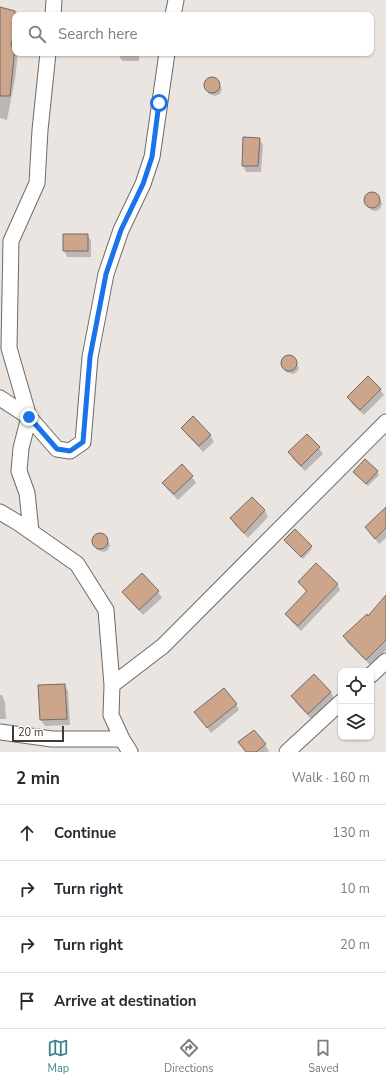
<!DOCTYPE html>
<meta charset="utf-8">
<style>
:root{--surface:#fff;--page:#f7f7f7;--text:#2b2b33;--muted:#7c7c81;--line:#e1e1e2;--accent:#3d828f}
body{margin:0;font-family:"Nunito Sans",sans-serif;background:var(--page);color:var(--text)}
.controls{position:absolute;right:12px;bottom:12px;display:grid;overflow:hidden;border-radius:8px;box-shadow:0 1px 3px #0004}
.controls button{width:36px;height:36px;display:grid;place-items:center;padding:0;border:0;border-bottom:1px solid var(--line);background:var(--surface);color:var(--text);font:20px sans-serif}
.scale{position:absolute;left:12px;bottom:10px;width:52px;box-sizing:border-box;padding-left:4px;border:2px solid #3e3c3a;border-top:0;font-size:11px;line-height:14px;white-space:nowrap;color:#3e3c3a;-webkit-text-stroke:3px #fff;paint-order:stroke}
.stop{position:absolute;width:12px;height:12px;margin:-9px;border:3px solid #1a73e8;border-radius:50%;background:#fff}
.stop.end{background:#1a73e8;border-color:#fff;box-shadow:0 1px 4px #0008}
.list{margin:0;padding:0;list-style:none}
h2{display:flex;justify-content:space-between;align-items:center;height:52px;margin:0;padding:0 16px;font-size:17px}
h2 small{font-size:13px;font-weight:400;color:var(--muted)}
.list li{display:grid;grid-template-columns:26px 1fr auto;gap:12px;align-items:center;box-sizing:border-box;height:56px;padding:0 16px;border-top:1px solid var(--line)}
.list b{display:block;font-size:15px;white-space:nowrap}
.list em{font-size:13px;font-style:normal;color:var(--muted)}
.icon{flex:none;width:22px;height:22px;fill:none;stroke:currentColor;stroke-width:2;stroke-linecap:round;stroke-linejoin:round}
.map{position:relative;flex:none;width:386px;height:752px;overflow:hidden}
.search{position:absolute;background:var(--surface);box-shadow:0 1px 3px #0004;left:12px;right:12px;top:12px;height:44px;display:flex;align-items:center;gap:10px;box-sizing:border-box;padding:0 14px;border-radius:8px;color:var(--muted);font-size:15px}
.sheet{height:276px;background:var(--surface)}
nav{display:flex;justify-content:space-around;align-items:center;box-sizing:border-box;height:56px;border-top:1px solid var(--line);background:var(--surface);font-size:11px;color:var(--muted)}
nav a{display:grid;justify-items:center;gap:2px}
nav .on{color:var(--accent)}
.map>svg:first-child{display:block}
</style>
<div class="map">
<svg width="386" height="752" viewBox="0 0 386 752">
<rect width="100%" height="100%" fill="#ebe5e2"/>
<path fill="#0003" d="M0,8L19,13L20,15H15V53H18L15,79L7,120L0,118Z
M118,53H139V61H122Z
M214,78L218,81L222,89L220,94L215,96L209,94L205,84L207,80Z
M259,139L263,145L261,172H246L243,165Z
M372,193L378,196L382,204L380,209L376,211L371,210L365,201L366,196Z
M87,235L91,241V257H67L64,250Z
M289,356L294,357L299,368L297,372L293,374L286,372L282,364L285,358Z
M380,389L384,395L364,415L352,404L348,397Z
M182,428L210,435L214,442L203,452L186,434Z
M319,448L323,454L305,471L293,459L290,453Z
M182,466L192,477L196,483L178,500L167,489L164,483Z
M354,472H377L379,475L368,486Z
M252,498L265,511L268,517L248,538L235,525L231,518Z
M386,512V538L379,544L366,527Z
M102,534L106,537L110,545L108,550L104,552L97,550L93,542L95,536Z
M285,540L311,546L312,549L303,559Z
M299,582L337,584L340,590L301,631L290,620L287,614L307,593Z
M123,592H158L162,598L143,615L127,598Z
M386,597V650L370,665L348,643L344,637L369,617Z
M64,685L68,691L70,725L45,726L41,720L39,686Z
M331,692L334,699L312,720L296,703L292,696Z
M0,695H2L5,702L6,719H0Z
M236,704L239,710L211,733L196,713Z
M254,731L265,745L269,751L268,752H246L243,749L240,743Z"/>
<path fill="#cca58a" stroke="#716c69" d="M0,7L15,11V29L11,46L15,47L10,96H0Z
M204 85a8 8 0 1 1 16 0a8 8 0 1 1-16 0Z
M243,137L260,138L258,166H242Z
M364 200a8 8 0 1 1 16 0a8 8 0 1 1-16 0Z
M63,234H88V251H63Z
M281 363a8 8 0 1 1 16 0a8 8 0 1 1-16 0Z
M368,376L381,389L360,410L347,397Z
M193,416L211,435L199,446L181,428Z
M307,434L320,447L301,466L288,452Z
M365,459L378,471L366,484L353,472Z
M182,464L193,476L174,494L162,483Z
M252,497L265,510L244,533L230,518Z
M386,507V528L375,539L365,527Z
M295,529L312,546L301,557L284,540Z
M92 541a8 8 0 1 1 16 0a8 8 0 1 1-16 0Z
M316,563L338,584L298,626L285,614L307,591L298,582Z
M142,573L159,591L139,610L122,592Z
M386,595V640L366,660L343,636L367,614L368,616Z
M314,674L331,692L308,714L291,696Z
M65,684L67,719L40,720L38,685Z
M224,688L237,704L207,728L194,712Z
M254,730L266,744L256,752H246L238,742Z"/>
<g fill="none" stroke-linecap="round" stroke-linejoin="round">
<g stroke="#6e6a66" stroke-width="17">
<path id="street" d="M53,15L54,0
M173,15L176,0
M48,53L40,130L37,183L11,241L9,348L29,417L57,449L70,451L83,442L90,357L106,274L121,230L143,184L152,157L167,53
M0,398L29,417L21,448L19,471L27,493L31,531
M0,512L20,524L77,564L106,610L112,685L111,715L122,739L130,752
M371,675L386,661
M112,685L163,646L386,422
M0,732L52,739H122
M287,752L341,702"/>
</g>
<use href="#street" stroke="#fff" stroke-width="15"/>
</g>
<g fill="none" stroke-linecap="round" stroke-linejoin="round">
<path stroke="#1a73e8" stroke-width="5" d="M29,417L57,449L70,451L83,442L90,357L106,274L121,230L143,184L152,157L159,103"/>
</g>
</svg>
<div class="controls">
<button><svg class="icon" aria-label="locate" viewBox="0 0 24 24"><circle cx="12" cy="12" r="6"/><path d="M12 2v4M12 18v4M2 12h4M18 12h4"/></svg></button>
<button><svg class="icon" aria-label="layers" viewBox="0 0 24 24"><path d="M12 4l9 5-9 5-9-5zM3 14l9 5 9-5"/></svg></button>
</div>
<div class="scale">20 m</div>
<div class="stop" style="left:159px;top:103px"></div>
<div class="stop end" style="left:29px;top:417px"></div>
<div class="search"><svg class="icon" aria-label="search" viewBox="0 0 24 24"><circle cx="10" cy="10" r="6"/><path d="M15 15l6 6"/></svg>Search here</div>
</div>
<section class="sheet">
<h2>2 min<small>Walk · 160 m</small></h2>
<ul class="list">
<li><svg class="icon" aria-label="ahead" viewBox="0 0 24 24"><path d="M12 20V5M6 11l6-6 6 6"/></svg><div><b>Continue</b></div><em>130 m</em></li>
<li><svg class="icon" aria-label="right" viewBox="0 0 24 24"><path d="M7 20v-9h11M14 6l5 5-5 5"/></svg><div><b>Turn right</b></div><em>10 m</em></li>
<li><svg class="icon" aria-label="right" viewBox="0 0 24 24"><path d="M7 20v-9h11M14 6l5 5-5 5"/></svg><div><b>Turn right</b></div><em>20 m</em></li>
<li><svg class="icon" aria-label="arrive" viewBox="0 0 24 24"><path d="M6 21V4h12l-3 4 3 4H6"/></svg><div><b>Arrive at destination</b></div></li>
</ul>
</section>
<nav>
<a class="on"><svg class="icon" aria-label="map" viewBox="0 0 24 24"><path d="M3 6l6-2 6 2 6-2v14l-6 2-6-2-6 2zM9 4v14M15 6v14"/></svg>Map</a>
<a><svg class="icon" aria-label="directions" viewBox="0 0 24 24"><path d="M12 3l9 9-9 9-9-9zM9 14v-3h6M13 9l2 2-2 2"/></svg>Directions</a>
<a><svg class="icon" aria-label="saved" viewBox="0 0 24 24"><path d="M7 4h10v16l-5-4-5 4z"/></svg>Saved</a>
</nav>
